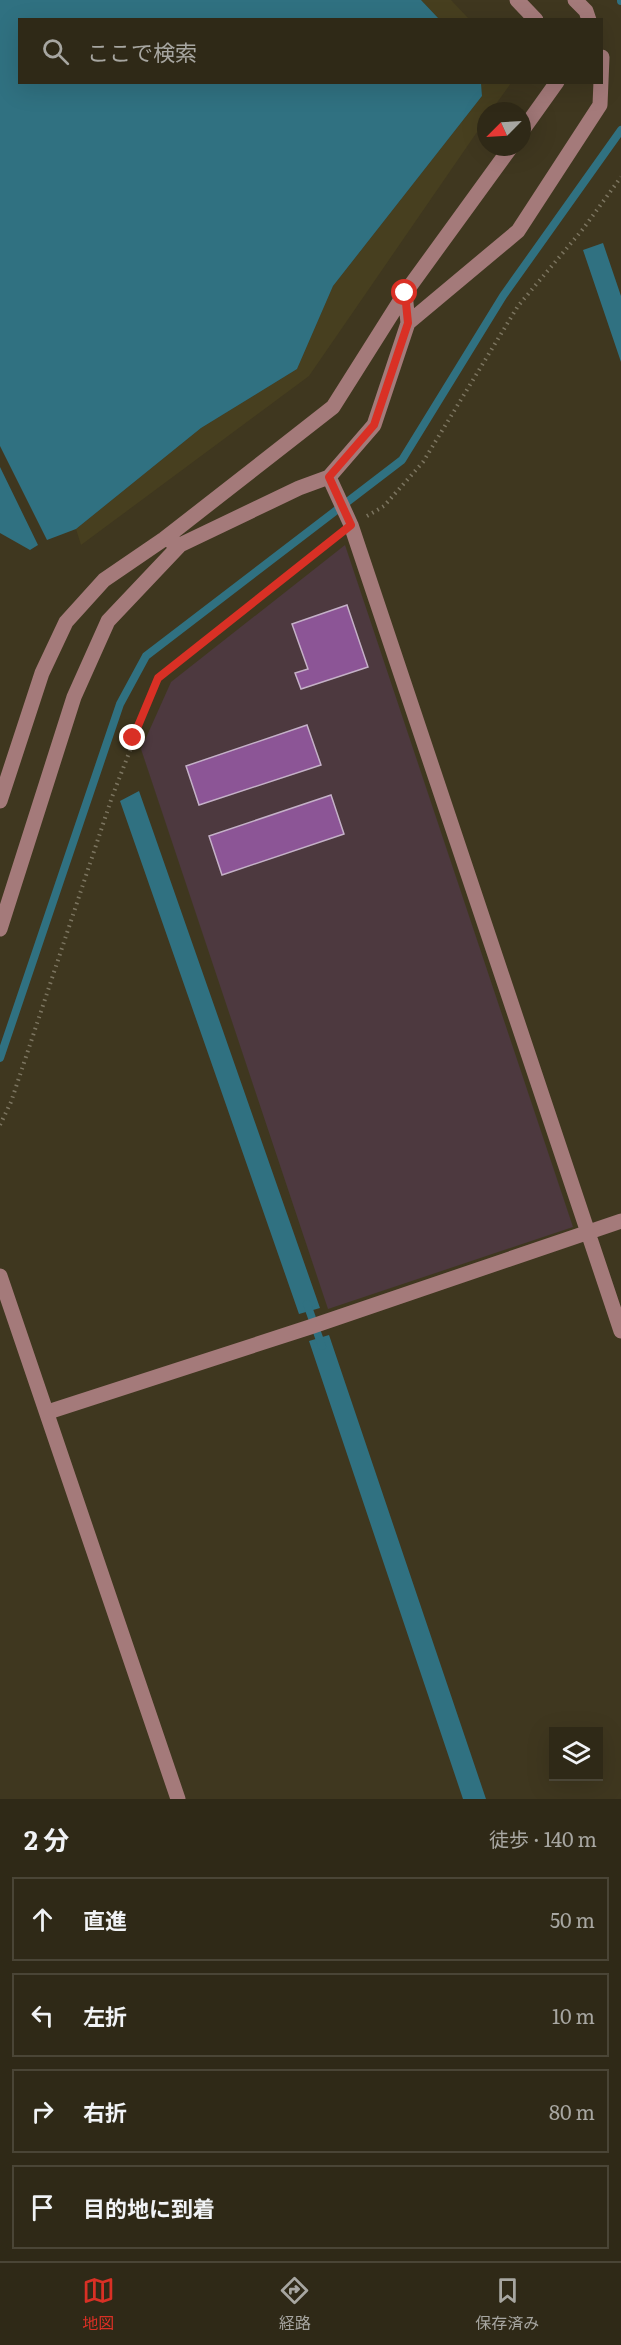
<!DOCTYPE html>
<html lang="ja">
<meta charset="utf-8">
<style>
:root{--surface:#2f2917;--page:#373120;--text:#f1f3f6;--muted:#a7a6a1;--line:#4a4536;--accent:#d93025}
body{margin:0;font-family:Literata,"Noto Sans JP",serif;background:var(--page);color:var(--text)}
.controls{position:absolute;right:18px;bottom:18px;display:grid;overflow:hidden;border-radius:0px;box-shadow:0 6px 24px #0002}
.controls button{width:54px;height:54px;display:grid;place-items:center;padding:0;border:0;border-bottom:2px solid var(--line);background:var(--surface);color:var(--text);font:30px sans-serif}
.compass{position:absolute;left:477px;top:102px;width:54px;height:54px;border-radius:50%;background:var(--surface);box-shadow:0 6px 24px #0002;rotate:246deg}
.stop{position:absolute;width:18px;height:18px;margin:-14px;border:4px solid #d93025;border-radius:50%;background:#fff}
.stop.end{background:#d93025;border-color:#fff;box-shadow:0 2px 6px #0008}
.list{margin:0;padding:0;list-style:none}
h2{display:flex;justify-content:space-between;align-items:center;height:78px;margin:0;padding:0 24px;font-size:26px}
h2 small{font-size:20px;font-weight:400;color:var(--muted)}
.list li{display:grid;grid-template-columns:39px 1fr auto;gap:18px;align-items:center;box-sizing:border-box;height:84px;margin:0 12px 12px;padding:0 12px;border:2px solid var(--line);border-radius:0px}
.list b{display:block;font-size:22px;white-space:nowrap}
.list em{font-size:20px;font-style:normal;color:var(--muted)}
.icon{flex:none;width:33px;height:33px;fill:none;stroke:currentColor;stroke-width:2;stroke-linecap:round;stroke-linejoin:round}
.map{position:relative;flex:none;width:621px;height:1799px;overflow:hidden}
.search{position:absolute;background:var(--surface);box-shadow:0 6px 24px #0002;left:18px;right:18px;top:18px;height:66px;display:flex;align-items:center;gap:15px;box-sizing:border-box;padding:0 21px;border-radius:0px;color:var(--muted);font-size:22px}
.sheet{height:462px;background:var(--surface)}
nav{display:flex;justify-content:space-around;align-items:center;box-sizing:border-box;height:84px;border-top:2px solid var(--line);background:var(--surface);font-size:16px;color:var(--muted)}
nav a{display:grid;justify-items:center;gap:3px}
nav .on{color:var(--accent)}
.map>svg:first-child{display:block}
</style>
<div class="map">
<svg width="621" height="1799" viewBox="0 0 621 1799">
<rect width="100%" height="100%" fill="#3f371f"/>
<path fill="#4d393f" d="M345,545L573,1227L328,1309L141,749L171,682Z"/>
<path fill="#473f1f" d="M421,0H451L469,19H439Z
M481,83H511L491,111H486V119L309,376L81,545L76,529L201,428L297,369L333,286L482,96Z"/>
<path fill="#307181" d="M0,0H421L439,19L20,20V82L481,83L482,96L333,286L297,369L201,428L76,529L47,540L0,446Z
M603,243L621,296V362L583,250Z
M0,467L38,545L30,550L0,533Z
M139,791L320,1308L299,1314L120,801Z
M329,1335L486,1799H463L309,1341Z"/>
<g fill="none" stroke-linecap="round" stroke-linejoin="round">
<path stroke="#307181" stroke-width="8" d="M621,0V1
M0,1058L120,704L146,656L402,460L503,296L621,130
M307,1304L322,1346"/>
</g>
<path fill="#8c5596" stroke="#c5b1c8" stroke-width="1.5" d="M347,605L368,667L301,689L295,673L308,669L292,624Z
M307,725L321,765L199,805L186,766Z
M331,795L344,834L222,875L209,836Z"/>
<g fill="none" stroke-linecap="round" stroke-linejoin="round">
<path stroke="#7c7560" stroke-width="4" stroke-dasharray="1.5 4.5" stroke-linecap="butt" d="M367,516L384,506L423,462L518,306L583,229L621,177
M0,1125L11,1102L112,797L158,678L334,539"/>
<path stroke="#a47a7a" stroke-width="15" d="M517,0L536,20
M575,0L586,11L589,20
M522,131L557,82
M405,293L408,323L374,425L329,477L351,525L621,1331
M408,323L518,231L600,105L602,57
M170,541L180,545L299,488L329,477
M0,801L42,673L66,622L104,580L164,539L333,407L405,293L511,147
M0,929L74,697L108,621L180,545
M0,1276L178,1799
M48,1412L310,1327L621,1221"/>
</g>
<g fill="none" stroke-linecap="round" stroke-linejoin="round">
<path stroke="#d93025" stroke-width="8" d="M133,738L158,678L351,525L329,477L374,425L408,323L405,293"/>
</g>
</svg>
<div class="controls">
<button><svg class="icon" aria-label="layers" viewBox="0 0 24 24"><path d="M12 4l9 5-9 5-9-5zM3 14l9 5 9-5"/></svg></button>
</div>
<svg class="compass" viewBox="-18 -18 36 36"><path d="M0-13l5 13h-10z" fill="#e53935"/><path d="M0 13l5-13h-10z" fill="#a7a6a1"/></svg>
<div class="stop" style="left:405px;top:293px"></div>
<div class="stop end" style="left:133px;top:738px"></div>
<div class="search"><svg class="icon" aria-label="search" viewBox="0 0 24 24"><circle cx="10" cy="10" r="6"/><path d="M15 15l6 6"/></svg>ここで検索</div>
</div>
<section class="sheet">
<h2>2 分<small>徒歩 · 140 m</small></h2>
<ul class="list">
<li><svg class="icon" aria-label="ahead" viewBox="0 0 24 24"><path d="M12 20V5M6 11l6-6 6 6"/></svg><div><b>直進</b></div><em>50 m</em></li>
<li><svg class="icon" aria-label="left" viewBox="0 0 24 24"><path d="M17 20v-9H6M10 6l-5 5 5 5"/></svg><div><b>左折</b></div><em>10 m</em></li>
<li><svg class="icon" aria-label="right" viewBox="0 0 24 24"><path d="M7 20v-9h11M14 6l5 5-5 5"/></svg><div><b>右折</b></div><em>80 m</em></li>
<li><svg class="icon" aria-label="arrive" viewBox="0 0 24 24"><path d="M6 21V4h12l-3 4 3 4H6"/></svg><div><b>目的地に到着</b></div></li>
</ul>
</section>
<nav>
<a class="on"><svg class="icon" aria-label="map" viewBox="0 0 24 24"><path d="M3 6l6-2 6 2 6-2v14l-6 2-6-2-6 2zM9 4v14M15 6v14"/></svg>地図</a>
<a><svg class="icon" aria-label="directions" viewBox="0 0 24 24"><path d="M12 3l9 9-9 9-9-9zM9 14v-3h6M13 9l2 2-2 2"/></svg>経路</a>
<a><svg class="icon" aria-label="saved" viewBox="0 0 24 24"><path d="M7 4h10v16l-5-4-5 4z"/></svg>保存済み</a>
</nav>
